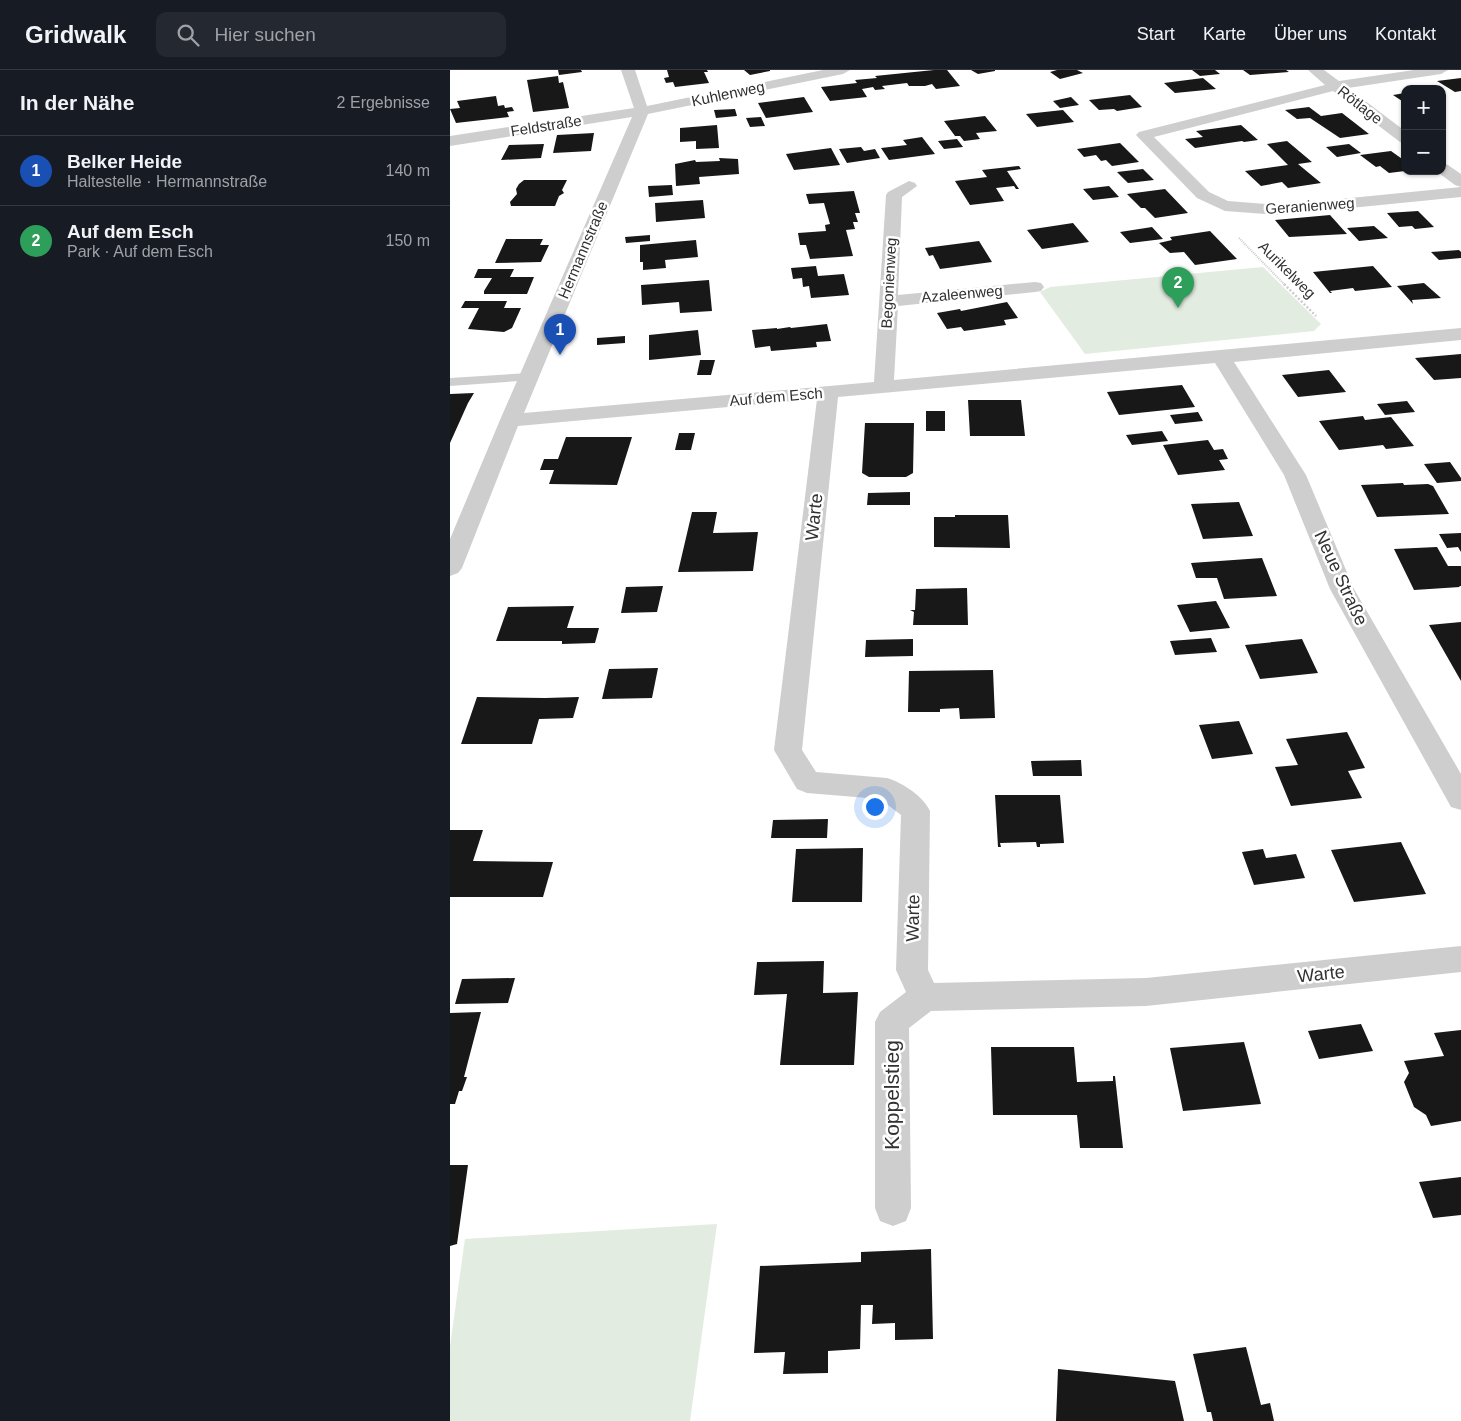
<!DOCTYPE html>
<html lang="de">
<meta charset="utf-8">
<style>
:root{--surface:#171b24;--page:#242831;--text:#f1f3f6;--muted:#9ea1a6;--line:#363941;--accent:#d36b47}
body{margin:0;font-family:Helvetica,sans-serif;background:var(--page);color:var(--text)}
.controls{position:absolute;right:15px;top:15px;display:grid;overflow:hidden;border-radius:10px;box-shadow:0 1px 4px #0004}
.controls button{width:45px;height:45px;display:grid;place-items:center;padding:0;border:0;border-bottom:1px solid var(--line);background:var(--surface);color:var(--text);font:25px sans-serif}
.you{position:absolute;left:424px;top:736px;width:18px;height:18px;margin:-12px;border:4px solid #fff;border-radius:50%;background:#1a73e8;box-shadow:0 0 0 8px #1a73e833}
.badge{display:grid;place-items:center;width:32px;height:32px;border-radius:50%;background:var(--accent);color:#fff;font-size:16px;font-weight:700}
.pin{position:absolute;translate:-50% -41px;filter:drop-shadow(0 1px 2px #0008)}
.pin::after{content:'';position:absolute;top:26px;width:18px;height:15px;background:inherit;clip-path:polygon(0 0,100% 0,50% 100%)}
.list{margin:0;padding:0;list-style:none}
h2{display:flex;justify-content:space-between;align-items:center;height:65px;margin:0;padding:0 20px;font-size:21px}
h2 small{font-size:16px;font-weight:400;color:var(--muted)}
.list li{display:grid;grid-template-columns:32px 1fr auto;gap:15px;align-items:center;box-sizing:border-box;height:70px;padding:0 20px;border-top:1px solid var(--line)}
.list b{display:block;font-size:19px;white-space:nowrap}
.list p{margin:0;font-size:16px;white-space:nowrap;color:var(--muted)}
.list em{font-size:16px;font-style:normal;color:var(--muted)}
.icon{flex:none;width:28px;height:28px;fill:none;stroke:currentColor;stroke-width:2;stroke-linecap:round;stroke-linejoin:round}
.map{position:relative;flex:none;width:1011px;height:1351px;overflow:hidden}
header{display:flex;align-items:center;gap:30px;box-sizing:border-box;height:70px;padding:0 25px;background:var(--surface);border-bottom:1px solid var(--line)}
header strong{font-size:24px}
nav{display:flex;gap:28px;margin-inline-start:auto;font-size:18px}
.search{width:350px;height:45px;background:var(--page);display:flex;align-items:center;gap:12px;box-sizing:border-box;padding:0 18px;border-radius:10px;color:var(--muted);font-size:19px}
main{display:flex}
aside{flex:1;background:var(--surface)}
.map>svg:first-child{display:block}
</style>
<header>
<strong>Gridwalk</strong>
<div class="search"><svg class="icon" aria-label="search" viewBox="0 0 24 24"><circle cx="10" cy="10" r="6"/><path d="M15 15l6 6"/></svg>Hier suchen</div>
<nav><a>Start</a><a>Karte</a><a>Über uns</a><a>Kontakt</a></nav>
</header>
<main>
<aside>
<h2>In der Nähe<small>2 Ergebnisse</small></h2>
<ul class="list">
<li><span class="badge" style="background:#1a4fb4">1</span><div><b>Belker Heide</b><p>Haltestelle · Hermannstraße</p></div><em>140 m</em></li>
<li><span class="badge" style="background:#2e9e5b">2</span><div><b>Auf dem Esch</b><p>Park · Auf dem Esch</p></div><em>150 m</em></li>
</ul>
</aside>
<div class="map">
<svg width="1011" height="1351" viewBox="0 0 1011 1351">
<rect width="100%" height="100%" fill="#fff"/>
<path fill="#e3ece0" d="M813,197L871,254L864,261L635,284L590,222L600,217Z
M267,1154L240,1351H0V1276L15,1169Z"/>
<path fill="#181818" d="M108,0H131L132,2L109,5Z
M217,0H257L258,2H254L259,13L225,17L223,12L216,13L214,8L219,7Z
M294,0H320V1L300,5Z
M484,0H497L510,16L486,19L482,14L475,16H459L457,13L432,16L435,19L425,20L423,17L412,19L417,27L380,31L371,17L407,13L405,10L427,8L425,6Z
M521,0H545V1L528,4Z
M607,0H627L633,3L610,9L600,2Z
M742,0H765L770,4L750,6Z
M793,0H836L839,2L800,5Z
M108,6L109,13L113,12L119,38L83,42L77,10Z
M753,8L766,19L725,23L714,13Z
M1011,8V21L1005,22L987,11Z
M955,23V33L943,25Z
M680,25L692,37L667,41L664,39L649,40L639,30Z
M46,26L48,36L54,35L55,38L62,37L64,41L57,42L59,47L6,53L0,39L10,38L7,31Z
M354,27L363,42L316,48L308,33Z
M621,27L629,35L610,38L603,31Z
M859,37L871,46L892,43L919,64L890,68L860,48L847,49L835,40Z
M285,39L287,46L266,48L264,40Z
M613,40L624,52L587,57L576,44Z
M535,46L547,61L526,63L530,69L514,71L510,66H505L494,51Z
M311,47L315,56L300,57L296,48Z
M267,55L269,78L246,79V71L230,72V58Z
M791,55L808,70L794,72L792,71L745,78L735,69L753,67L746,61Z
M144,63L141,81L103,83L107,65Z
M472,67L485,84L439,90L431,78L457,75L453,70Z
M507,69L513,77L494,79L488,71Z
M837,71L862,92L848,94L871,113L838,118L832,112L811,116L795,101L838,95L817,74Z
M670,73L689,92L662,96L656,90L651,91L646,85L634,87L627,79Z
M94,74L91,88L51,90L59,75Z
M899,74L911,83L887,87L876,77Z
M411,77L414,81L425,79L430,88L397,93L389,79Z
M381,78L390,95L344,100L336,84Z
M941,81L955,91V101L939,103L930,96L926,97L910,85Z
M269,88L288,89L289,104L249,107L250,114L226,116L225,94L245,90L246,92L270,91Z
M569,96L571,99L557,101L569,119H566L564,116L546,118L554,131L520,135L505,111L537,107L532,100Z
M693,99L704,110L678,113L667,102Z
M74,110H117L112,120L114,123L109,126L105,136H61L60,132L67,124L66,119L69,114Z
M222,115L223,125L199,127L198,116Z
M659,116L669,127L643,130L633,119Z
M715,119L738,143L705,148L695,138H691L677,124Z
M404,121L410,143H405L408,152H403L405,159L396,160L403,186L360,189L356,175H350L348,163L376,161L375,155L380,154L374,133L359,134L356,124Z
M253,130L255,148L206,152L205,133Z
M968,141L984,157L965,159L962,156L949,157L937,143Z
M880,145L897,164L839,167L825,150Z
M623,153L639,172L592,179L577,160Z
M924,156L938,168L909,171L897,158Z
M702,157L713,169L680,173L670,162Z
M760,161L787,189L745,195L734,182L720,183L709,173L722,170L720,167Z
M200,165V171L176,173L175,167Z
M56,169H93L90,175H99L91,192L45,193Z
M246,170L248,187L215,190L216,198L193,200V192H190V175Z
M529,171L542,192L490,199L483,185L479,186L475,178Z
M1009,180L1011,182V188L989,190L981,182Z
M366,196L368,206L394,204L399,225L361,228L359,216L353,217L352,208L343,209L341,198Z
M923,196L942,217L905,221L903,218L880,221L882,223H880L863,202Z
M28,199H64L60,207H84L77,224H34V221L42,208H24Z
M259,210L262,241L230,243L229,232L192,235L191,215Z
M974,213L991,228L962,230L963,234L947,216Z
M15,231H57L54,238H71L62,258L54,262L18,259L29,238H11Z
M557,232L568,248L554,250L556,255L514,261L511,257L497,259L487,243L510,239L511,241Z
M377,254L381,271L366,272L367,277L321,281L320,276L305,278L302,260L327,258V259L340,257L341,258Z
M248,260L251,285L199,290V265Z
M175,266V273L147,275V268Z
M1011,284V308L984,310L965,288Z
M250,290H265L261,305H247Z
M879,300L896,322L848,327L832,305Z
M732,315L745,337L669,345L657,322Z
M24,323L18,333L0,373V324Z
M518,330H571L575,366H520Z
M957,331L965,342L935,345L927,334Z
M476,341H495V361H476Z
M748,342L753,351L725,354L720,345Z
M913,346L915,350L941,347L964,376L936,379L933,375L889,380L869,351Z
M415,353H464L463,403L456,407H419L412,403Z
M712,361L718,371L682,375L676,365Z
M229,363H245L241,380H225Z
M116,367H182L167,415L99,414L104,400H90L94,389H108Z
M758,370L764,380L773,379L778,389L769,390L775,400L728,405L713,375Z
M1000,392L1011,408V411L987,413L974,394Z
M953,413L954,415L978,414L983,416L999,444L927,447L911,415Z
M460,422V435H417L418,423Z
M789,432L803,466L753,469L741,434Z
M242,442H267L263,463L308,462L303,501L228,502Z
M505,445H558L560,478L484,477V447H505Z
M1011,463V482L1008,477L997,478L989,464Z
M987,477L998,496H1011V516H1009L1010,517L964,520L944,479Z
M812,488L827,526L774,529L767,508H746L741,493Z
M213,516L207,542L171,543L176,517Z
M517,518L518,555H463L464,542L460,540H465L466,519Z
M766,531L780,558L740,562L727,535Z
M124,536L117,558H149L145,573L112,574V571H46L58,537Z
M1011,552V611L979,555Z
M761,568L767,582L725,585L720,571Z
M463,569V586L415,587L416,570Z
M852,569L868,603L810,609L795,575Z
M208,598L202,628L152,629L159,599Z
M543,600L545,648L510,649L509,638L490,639V642H458L459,601Z
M27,627L95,628L129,627L123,648L89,649L82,674H11Z
M789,651L803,684L762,689L749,655Z
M897,662L915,698L898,701L912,728L841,736L825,697L848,695L836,669Z
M631,690L632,706H583L581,691Z
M545,725H610L614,773L590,774V777H587L586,772L550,773L551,777H548Z
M378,749L377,768H321L323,750Z
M0,760H33L23,791L103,792L93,827H0Z
M951,772L976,824L904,832L881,780Z
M413,778L412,832H342L346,779Z
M813,779L816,788L846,784L855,808L804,815L792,782Z
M374,891L373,923L408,922L404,995H330L337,924L304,925L307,892Z
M65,908L58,933L5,934L12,909Z
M31,942L14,1007H17L12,1021H9L5,1034H0V943Z
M911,954L923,981L869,989L858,961Z
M1011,960V1051L981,1056L976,1045L964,1037L954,1012L959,1003L954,991L994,986L984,963Z
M794,972L811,1034L733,1041L720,978Z
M541,977H624L627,1012L663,1011V1006H665L673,1078H630L627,1045H543Z
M0,1095H18L7,1174L0,1176Z
M1011,1107V1145L983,1148L969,1112Z
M481,1179L483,1269L445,1270V1253L422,1254L423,1235H411L410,1279L378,1281V1303L333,1304L335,1282L304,1283L310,1196L411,1192V1182Z
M796,1277L811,1335L820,1333L824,1351H763L761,1342H757L743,1284Z
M608,1299L725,1311L734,1351H606Z"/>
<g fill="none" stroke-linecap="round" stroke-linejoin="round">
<path stroke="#cbcbcb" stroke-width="2" stroke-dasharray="1 1" stroke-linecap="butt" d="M789,168L835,215"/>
<path stroke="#cbcbcb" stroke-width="2.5" stroke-dasharray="2 2" stroke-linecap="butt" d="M834,214L866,246"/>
<path fill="#cecece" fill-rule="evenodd" d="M79,303L84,304L86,307L84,310L0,316V308Z"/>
<path fill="#cecece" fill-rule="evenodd" d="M171,0H185L197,36L373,0H400L393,4L198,44L74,343L424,312L436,125L438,122L459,111L465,113L467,116L452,127L448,225L585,212L591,213L594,217L591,221L585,222L448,236L444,310L1011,258V270L784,292L856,405L904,519L1011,704V740L1001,737L880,519L834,405L765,293L388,327L352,680L366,702L437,708C453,713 473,726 480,741L478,900L484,913L696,908L1011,876V902L696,936L481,941L459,958L461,1138L456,1151L443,1156L430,1151L425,1138V952L430,942L456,922L446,900L451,745L430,729L357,723L347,719L324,680L367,329L68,356L12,498L8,503L0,506V469L50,350L182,47L0,76V66L184,38Z
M858,0H874L889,11L964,0H998L991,4L898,18L955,61V74L950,72L883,21L704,67L759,122L778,131L830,135L1011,117V127L830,145L775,141L747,128L686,65L689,62L875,15Z
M992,93L998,95L1011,104V117L1005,115L986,101H992Z"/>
</g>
<g text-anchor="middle" stroke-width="5" stroke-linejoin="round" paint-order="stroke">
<g font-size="15" fill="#313131" stroke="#fff">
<text transform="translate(278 24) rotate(-12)" y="5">Kuhlenweg</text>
<text transform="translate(910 35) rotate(38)" y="5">Rötlage</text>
<text transform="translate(96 56) rotate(-9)" y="5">Feldstraße</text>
<text transform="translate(860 136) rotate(-4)" y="5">Geranienweg</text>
<text transform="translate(133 180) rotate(-67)" y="5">Hermannstraße</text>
<text transform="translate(837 200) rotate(45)" y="5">Aurikelweg</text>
<text transform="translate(439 213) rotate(-87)" y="5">Begonienweg</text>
<text transform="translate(512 224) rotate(-5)" y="5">Azaleenweg</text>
<text transform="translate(326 327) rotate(-5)" y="5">Auf dem Esch</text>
</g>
<g font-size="18" fill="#313131" stroke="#fff">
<text transform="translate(364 447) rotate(-84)" y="6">Warte</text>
<text transform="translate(891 508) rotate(65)" y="6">Neue Straße</text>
<text transform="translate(463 848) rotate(-89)" y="6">Warte</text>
<text transform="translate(871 904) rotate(-6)" y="6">Warte</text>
</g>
<g font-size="21" fill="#313131" stroke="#fff">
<text transform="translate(442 1025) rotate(-90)" y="7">Koppelstieg</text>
</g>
</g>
</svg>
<div class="controls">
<button>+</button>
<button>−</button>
</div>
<div class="you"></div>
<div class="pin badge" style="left:110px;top:285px;background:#1a4fb4">1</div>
<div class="pin badge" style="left:728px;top:238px;background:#2e9e5b">2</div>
</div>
</main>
